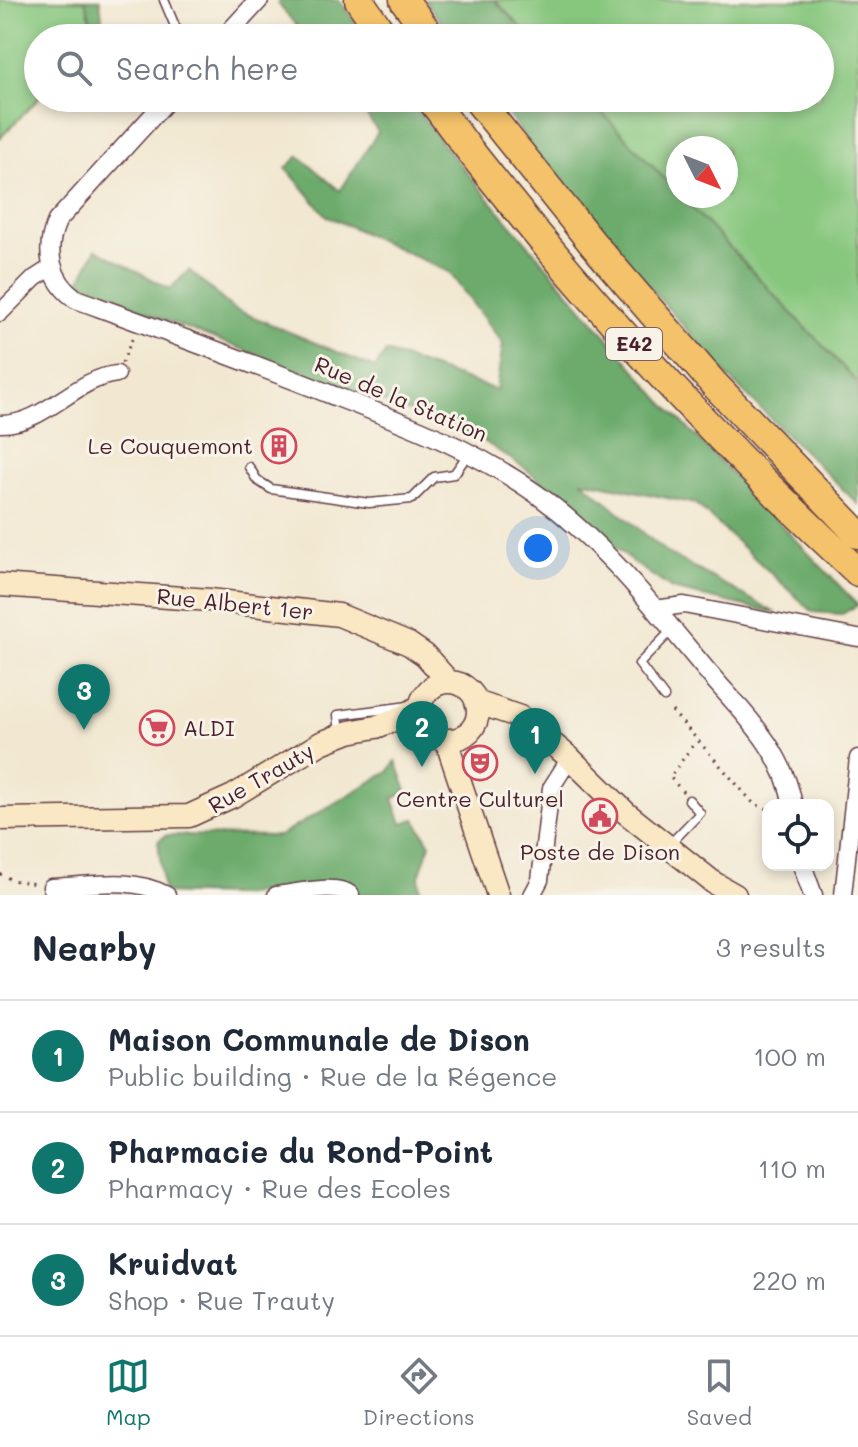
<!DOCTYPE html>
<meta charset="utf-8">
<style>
:root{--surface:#fff;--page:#f6f6f7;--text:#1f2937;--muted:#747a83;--line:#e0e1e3;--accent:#0f766e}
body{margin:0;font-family:Mali,sans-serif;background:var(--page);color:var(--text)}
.controls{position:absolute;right:24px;bottom:24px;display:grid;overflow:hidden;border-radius:16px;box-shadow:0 4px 12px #0003}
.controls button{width:72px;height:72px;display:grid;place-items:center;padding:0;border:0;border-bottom:2px solid var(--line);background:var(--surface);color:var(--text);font:40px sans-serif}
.compass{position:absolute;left:666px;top:136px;width:72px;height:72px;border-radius:50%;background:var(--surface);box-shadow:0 4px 12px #0003;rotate:132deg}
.you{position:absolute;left:538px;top:548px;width:28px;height:28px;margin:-20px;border:6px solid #fff;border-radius:50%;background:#1a73e8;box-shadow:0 0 0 12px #1a73e833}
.badge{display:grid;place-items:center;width:52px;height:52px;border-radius:50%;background:var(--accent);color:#fff;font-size:26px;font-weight:700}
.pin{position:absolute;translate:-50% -66px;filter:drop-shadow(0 2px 4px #0008)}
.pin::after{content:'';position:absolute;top:42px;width:28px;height:24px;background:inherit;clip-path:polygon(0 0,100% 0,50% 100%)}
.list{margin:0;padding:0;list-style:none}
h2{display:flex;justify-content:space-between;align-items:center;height:104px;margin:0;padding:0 32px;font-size:34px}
h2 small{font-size:26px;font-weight:400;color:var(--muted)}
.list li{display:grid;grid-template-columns:52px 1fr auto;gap:24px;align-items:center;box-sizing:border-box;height:112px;padding:0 32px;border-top:2px solid var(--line)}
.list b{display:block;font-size:30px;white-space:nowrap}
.list p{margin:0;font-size:26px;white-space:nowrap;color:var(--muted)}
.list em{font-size:26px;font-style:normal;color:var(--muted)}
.icon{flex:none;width:44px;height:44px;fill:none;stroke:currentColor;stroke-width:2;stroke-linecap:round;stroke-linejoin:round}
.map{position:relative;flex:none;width:858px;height:895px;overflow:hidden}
.search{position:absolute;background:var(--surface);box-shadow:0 4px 12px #0003;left:24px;right:24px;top:24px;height:88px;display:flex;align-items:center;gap:20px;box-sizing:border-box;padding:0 28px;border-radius:44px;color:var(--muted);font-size:30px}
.sheet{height:440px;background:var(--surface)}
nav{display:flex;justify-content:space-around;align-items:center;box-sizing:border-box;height:112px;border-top:2px solid var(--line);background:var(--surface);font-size:22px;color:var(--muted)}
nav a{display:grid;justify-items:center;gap:4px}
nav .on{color:var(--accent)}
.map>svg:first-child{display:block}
</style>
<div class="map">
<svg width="858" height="895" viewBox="0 0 858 895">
<rect width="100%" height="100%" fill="#f7f3e8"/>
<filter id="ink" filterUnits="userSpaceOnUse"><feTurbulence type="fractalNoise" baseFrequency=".0125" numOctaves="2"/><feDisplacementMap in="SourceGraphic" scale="16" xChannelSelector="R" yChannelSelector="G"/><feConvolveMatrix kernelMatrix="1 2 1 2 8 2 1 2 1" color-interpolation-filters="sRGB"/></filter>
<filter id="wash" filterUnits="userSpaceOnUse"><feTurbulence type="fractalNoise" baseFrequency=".006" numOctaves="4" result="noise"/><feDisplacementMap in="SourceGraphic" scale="32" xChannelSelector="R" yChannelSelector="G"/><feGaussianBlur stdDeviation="1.8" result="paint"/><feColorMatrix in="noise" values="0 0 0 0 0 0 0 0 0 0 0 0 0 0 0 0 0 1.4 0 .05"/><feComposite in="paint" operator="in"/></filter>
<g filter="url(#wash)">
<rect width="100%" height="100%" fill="#f2e8d1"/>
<path fill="#86c67d" stroke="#687254" stroke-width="2" d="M0,0H85L96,38H38L39,98L0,138Z
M495,0H858V383L681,196H726V148H678V193L588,98H820V38H531Z"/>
<path fill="#6cab6c" stroke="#5b654c" stroke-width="2" d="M85,0H100L104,35L96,38Z
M281,0H339L366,38H307L278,4Z
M425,0H494L531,38H453Z
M355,98H409L443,145L660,399L858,605L842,614L813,612L696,504L581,480L666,552L776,613L672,589L630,560L526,469L479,438L162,319L80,281L96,249L170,289L189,270L232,308L375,368L386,352L496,390L503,344L449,272L327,216L286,168L299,156L340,191L378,132Z
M496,98H588L858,383V504L727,376L552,175Z
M396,761L407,791L393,799L402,823L415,819L430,844L419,876L421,895H360L350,881L243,895L164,893L158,841L167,835L279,836L389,771Z"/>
</g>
<g filter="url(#ink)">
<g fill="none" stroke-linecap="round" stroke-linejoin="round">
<g stroke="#633d44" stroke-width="11">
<path id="service" d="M164,0L180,38
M249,467L257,480L271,489L369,503L412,499L434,477L454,474L469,453
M664,697L639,664L672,630
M340,733L338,715L409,706
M668,846L700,813L689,800"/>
</g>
<g stroke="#633d44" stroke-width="19">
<path id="minor" d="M0,313L35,278L52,267
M0,424C45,425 75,378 117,374
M655,609L684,605L858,638
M51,887C91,886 130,875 167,895
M276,895C295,893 338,882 351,895
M532,895L540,880L551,788L570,758
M843,895L858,758"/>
</g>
<g stroke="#633d44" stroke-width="21">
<path id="tertiary" d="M224,38L259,0
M169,98L57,221C44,250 50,281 76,299C161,330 247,361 332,395C405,423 474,449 538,495C603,542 652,605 702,665C739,710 782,745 793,805
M802,865L813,895"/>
</g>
<g stroke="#633d44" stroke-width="25">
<path id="secondary" d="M0,585L210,600L339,615L409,644L425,655L449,682
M420 711a29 29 0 1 1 58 0a29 29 0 1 1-58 0Z
M476,702L520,717L570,758L626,813L714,883L735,895
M446,740L498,895
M0,819L189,816L233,796L321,743L349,732L376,727L404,716L420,706"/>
</g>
<g stroke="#633d44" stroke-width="31">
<path id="motorway" d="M359,0L385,38
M404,0L432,38
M430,98C557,269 702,427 858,572
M476,98L593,244L713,383L858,534"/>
</g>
<path stroke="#633d44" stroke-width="3" stroke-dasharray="2 6" stroke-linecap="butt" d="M122,363L133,337
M672,711L754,804L768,809
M683,792L670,777L696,741
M0,874L12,880L36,884"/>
<use href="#service" stroke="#fff" stroke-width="8"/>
<use href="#minor" stroke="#fff" stroke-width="16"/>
<use href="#tertiary" stroke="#fff" stroke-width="18"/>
<use href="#secondary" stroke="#fae7c3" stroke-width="22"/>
<use href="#motorway" stroke="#f3c26a" stroke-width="28"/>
</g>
</g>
<defs>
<g id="building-ring" transform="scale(1.8)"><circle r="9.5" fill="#f7f3e8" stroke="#d1495b" stroke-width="1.5"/><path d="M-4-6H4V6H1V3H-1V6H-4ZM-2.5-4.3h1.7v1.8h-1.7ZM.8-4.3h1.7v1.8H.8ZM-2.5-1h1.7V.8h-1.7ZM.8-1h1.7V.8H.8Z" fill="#d1495b"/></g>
<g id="supermarket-ring" transform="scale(1.8)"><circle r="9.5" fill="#f7f3e8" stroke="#d1495b" stroke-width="1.5"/><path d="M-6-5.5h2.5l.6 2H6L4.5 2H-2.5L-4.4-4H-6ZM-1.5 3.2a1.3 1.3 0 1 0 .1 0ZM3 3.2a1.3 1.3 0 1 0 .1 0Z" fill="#d1495b"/></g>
<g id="theatre-ring" transform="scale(1.8)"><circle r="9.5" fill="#f7f3e8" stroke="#d1495b" stroke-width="1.5"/><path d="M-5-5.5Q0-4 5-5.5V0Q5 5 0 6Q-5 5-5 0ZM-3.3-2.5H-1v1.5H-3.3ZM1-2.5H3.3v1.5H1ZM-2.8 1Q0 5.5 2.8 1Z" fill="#d1495b"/></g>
<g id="civic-ring" transform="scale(1.8)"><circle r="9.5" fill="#f7f3e8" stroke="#d1495b" stroke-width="1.5"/><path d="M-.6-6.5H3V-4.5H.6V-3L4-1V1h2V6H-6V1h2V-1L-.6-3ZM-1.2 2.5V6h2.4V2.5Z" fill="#d1495b"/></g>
</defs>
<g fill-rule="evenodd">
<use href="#building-ring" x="279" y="446"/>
<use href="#supermarket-ring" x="157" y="728"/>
<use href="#theatre-ring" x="480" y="763"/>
<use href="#civic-ring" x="600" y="816"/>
</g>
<g text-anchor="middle" stroke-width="6" stroke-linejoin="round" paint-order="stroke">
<rect fill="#f7f3e8" stroke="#7e5f64" stroke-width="2" x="606" y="328" width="56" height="32" rx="6"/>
<g font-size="20" font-weight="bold" fill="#4a1f2b">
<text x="634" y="351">E42</text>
</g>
<g font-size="22" fill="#4a1f2b" stroke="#f7f3e8">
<text transform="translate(401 399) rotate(23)" y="8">Rue de la Station</text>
<text transform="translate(235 604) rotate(6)" y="8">Rue Albert 1er</text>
<text transform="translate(261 778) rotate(-30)" y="8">Rue Trauty</text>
</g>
<g font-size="22" fill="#4a1f2b" stroke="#f7f3e8">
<text x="253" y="454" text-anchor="end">Le Couquemont</text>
<text x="183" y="736" text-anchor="start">ALDI</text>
<text x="480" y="807">Centre Culturel</text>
<text x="600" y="860">Poste de Dison</text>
</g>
</g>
</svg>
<div class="controls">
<button><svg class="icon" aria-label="locate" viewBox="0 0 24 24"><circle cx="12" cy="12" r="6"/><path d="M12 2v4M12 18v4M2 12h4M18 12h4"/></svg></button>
</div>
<svg class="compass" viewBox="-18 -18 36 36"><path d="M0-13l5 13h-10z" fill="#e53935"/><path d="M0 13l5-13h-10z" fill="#747a83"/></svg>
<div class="you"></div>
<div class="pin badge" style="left:535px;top:774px">1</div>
<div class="pin badge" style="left:422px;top:767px">2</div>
<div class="pin badge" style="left:84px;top:730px">3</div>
<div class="search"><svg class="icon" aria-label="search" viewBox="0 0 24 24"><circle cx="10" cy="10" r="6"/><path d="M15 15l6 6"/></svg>Search here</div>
</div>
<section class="sheet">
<h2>Nearby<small>3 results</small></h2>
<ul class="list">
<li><span class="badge">1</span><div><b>Maison Communale de Dison</b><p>Public building · Rue de la Régence</p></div><em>100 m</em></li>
<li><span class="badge">2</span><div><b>Pharmacie du Rond-Point</b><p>Pharmacy · Rue des Ecoles</p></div><em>110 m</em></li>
<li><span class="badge">3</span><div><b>Kruidvat</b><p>Shop · Rue Trauty</p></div><em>220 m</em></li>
</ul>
</section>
<nav>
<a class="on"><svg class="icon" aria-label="map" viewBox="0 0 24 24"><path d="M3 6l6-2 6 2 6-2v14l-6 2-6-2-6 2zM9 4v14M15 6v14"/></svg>Map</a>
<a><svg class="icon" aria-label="directions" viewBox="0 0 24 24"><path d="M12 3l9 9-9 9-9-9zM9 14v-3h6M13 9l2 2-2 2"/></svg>Directions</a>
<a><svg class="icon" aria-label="saved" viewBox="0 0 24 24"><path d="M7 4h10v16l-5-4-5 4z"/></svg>Saved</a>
</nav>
